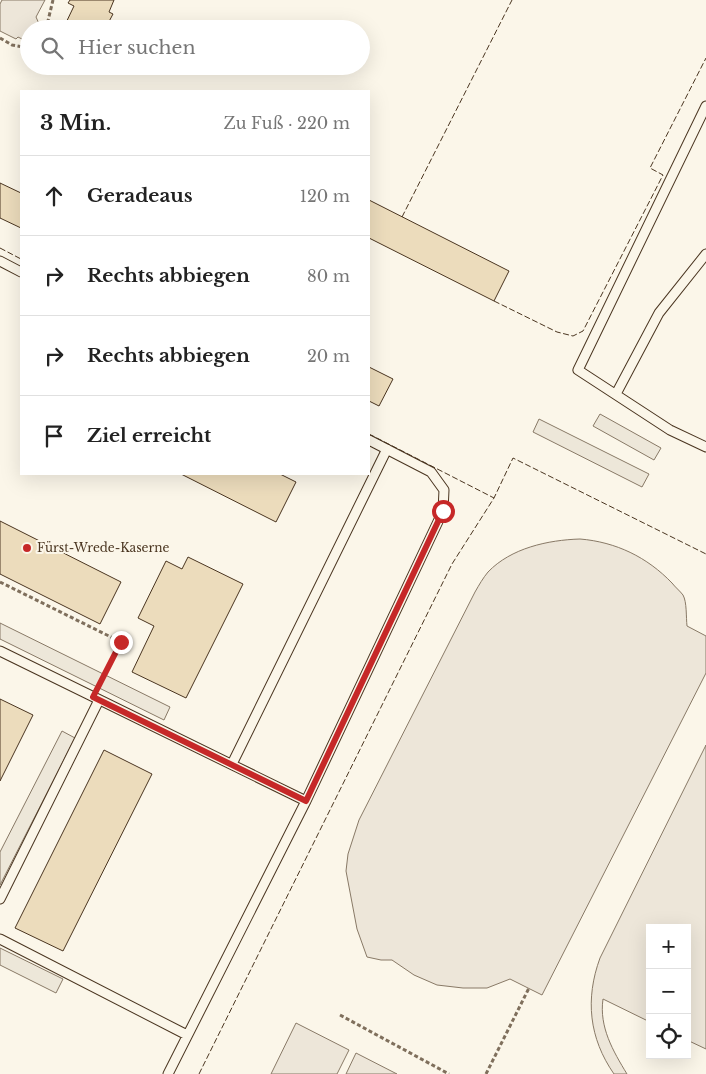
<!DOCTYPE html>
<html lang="de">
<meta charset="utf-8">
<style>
:root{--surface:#fff;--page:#f2f2f2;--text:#222;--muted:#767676;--line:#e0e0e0}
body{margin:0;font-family:"Libre Baskerville",serif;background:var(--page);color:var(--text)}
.controls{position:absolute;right:15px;bottom:15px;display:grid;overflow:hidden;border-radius:0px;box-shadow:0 5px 20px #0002}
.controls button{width:45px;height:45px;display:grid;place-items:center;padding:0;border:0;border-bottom:1px solid var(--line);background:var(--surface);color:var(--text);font:25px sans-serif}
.stop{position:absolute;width:15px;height:15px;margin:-11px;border:4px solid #c62828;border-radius:50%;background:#fff}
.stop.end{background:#c62828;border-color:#fff;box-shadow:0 1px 5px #0008}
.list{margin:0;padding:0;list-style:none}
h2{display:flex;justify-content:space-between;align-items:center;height:65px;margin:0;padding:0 20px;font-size:21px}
h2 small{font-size:16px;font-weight:400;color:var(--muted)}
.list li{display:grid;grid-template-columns:32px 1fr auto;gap:15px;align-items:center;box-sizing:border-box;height:80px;padding:0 20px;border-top:1px solid var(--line)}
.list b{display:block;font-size:19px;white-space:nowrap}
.list em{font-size:16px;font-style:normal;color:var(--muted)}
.icon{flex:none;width:28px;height:28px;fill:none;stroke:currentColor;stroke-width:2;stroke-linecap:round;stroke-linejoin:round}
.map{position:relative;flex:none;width:706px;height:1074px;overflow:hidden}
.search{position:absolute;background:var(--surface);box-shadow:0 5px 20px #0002;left:20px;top:20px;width:350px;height:55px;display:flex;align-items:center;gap:12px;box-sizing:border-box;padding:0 18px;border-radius:28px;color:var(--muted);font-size:19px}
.panel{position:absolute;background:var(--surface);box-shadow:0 5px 20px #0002;left:20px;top:90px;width:350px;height:385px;border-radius:0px}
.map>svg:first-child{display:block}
</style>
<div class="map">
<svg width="706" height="1074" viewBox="0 0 706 1074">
<rect width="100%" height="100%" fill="#fbf6e9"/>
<path fill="#ede6d9" stroke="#887966" d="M2,0H45L36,17L40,26L38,29H29V40L26,41L18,37L16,39L0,31V4Z
M580,539C616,542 647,557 672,583C675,587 680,591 683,595C687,602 686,617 687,626L706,636V673L542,995L510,979L487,988H463L437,985L414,975L392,960H381L367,957L357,929L346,871L348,854L359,820L475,592C479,585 483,578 488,572C511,548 548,540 580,539Z
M706,745V1049L687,1040V928H650V1022L603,999C599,1027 613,1051 627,1074H614C589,1038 585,999 600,958Z
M296,1023L349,1050L337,1074H271Z
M356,1053L397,1074H346Z"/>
<path fill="#ede7d9" stroke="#887966" d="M600,414L661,448L654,460L593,426Z
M539,419L649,474L642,487L533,432Z
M0,623L170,707L164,720L0,639Z
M62,731L75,738L0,885V852Z
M0,948L63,979L56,993L0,965Z"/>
<path fill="#ecdcbc" stroke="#4a3520" d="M70,0H114L109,12L113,14L105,29H63L74,6L68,3Z
M0,183L21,193V228L0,218Z
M369,200L509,271L494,301L369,238Z
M369,367L393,379L379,406L369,401Z
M181,474H280L296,482L276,522Z
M0,521L121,582L100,624L0,574Z
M188,557L243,584L186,698L132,672L154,626L138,618L166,561L182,569Z
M0,699L33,715L0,781Z
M104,750L152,774L63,951L15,928Z"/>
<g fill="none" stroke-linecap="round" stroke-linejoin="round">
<g stroke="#4a3520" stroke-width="11">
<path id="service" d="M706,106L578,370L670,430L706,447
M0,261L21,272
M616,394L659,313L706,254
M0,651L306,801
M232,764L387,449
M0,899L99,700
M0,939L187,1035
M168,1074L306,801L443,511L444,490L431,472L369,440"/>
</g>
<path stroke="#7f6f5c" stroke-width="3" stroke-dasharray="4 2.5" stroke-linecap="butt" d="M46,29L53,0
M0,38L12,45L29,48
M0,582L121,642L99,685
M340,1015L449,1074
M486,1074L529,988"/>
<use href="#service" stroke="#fbf6e9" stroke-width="9"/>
<path stroke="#4a3520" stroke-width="1" stroke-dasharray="6 2.5" stroke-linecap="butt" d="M402,217L512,0
M0,248L21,259
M494,301L557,332L573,336L583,331L663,175L650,168L706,58
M369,434L494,498
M199,1074L452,564L494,498L513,458L706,554"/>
</g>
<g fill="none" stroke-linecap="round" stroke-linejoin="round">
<path stroke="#c62828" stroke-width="6" d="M121,642L93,697L306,801L443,511"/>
</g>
<circle fill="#c62828" stroke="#fbf6e9" stroke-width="2" cx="27" cy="548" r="5"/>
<g text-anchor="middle" stroke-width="4" stroke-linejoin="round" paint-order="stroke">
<g font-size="12" fill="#4a3520" stroke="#fbf6e9" text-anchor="start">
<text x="37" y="552">Fürst-Wrede-Kaserne</text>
</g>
</g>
</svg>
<div class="controls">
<button>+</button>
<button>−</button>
<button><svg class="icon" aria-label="locate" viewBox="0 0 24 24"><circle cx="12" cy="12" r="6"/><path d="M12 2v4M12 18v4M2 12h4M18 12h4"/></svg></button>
</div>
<div class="stop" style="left:443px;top:511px"></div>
<div class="stop end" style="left:121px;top:642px"></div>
<div class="search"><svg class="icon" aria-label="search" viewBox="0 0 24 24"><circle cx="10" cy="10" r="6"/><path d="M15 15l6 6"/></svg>Hier suchen</div>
<section class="panel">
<h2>3 Min.<small>Zu Fuß · 220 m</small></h2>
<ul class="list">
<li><svg class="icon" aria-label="ahead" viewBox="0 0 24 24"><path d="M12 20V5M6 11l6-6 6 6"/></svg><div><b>Geradeaus</b></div><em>120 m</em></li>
<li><svg class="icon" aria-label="right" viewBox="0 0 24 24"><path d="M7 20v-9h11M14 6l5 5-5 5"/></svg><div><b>Rechts abbiegen</b></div><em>80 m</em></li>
<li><svg class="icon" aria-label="right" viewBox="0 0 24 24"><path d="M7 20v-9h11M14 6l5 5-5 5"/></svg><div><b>Rechts abbiegen</b></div><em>20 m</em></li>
<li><svg class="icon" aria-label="arrive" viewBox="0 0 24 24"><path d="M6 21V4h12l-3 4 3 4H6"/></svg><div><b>Ziel erreicht</b></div></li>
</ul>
</section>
</div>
